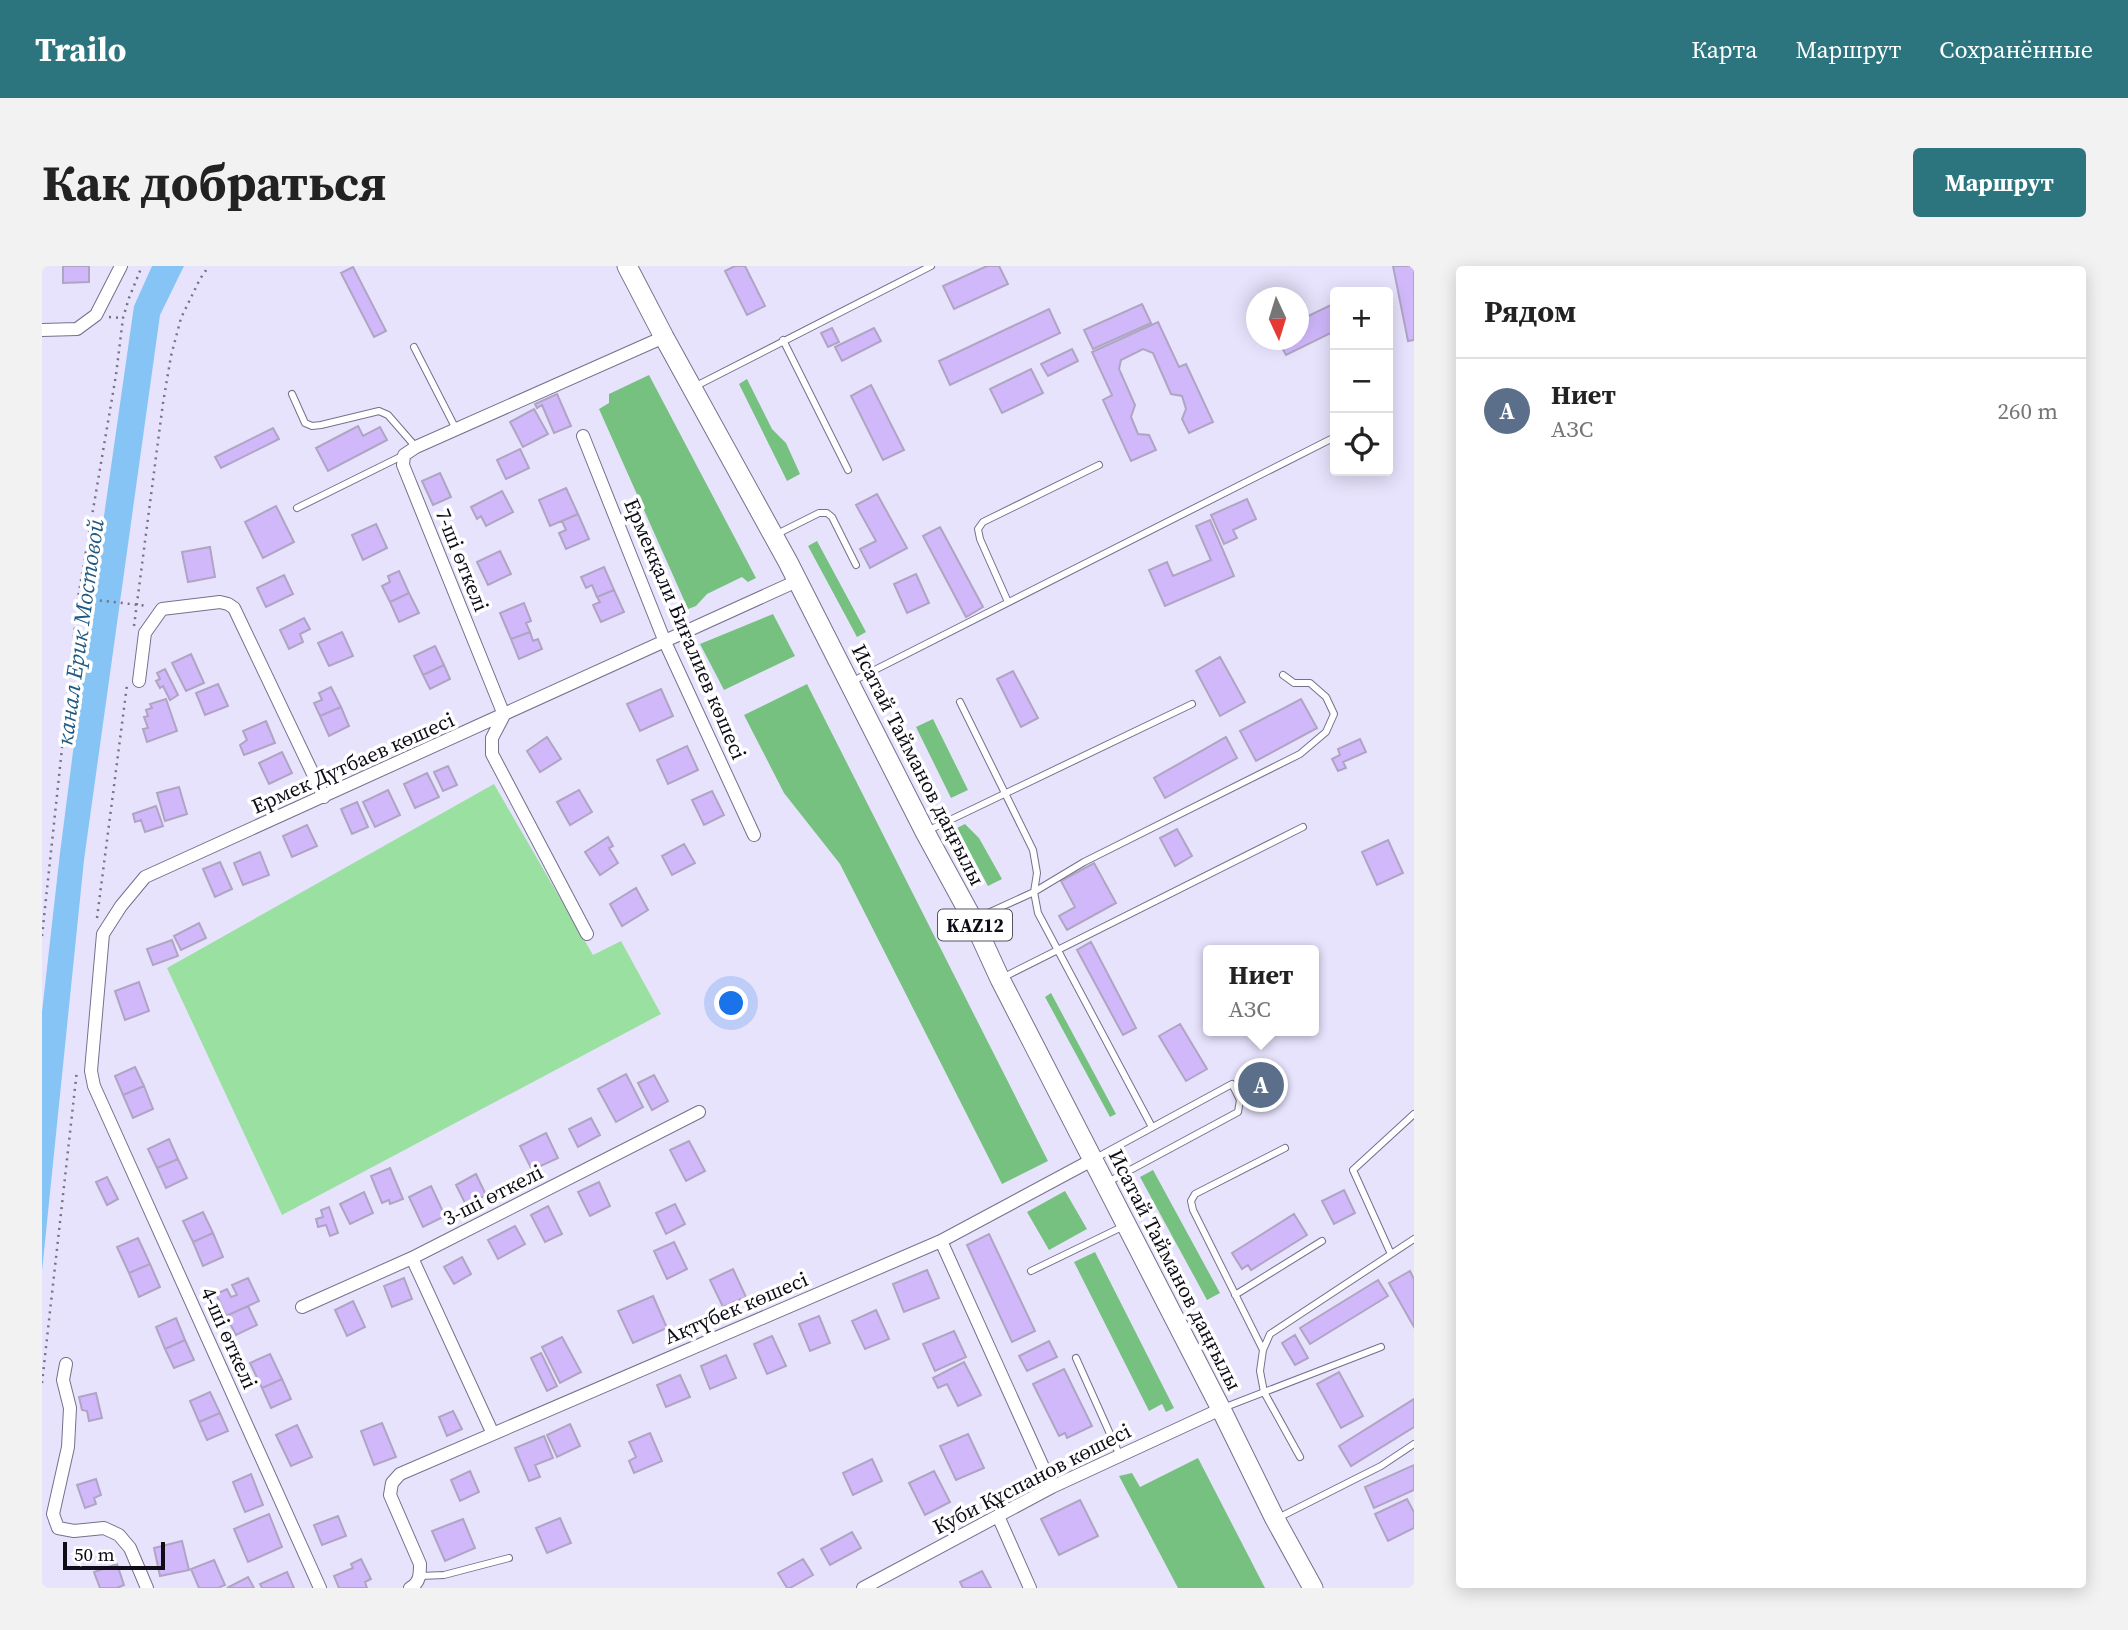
<!DOCTYPE html>
<html lang="ru">
<meta charset="utf-8">
<style>
:root{--surface:#fff;--page:#f2f2f2;--text:#222;--muted:#767676;--line:#e0e0e0;--accent:#2d757e}
body{margin:0;font-family:"Source Serif 4",serif;background:var(--page);color:var(--text)}
.controls{position:absolute;right:21px;top:21px;display:grid;overflow:hidden;border-radius:7px;box-shadow:0 4px 18px #0003}
.controls button{width:63px;height:63px;display:grid;place-items:center;padding:0;border:0;border-bottom:2px solid var(--line);background:var(--surface);color:var(--text);font:35px sans-serif}
.compass{position:absolute;left:1204px;top:21px;width:63px;height:63px;border-radius:50%;background:var(--surface);box-shadow:0 4px 18px #0003;rotate:176deg}
.scale{position:absolute;left:21px;bottom:18px;width:102px;box-sizing:border-box;padding-left:7px;border:4px solid #0f0c17;border-top:0;font-size:19px;line-height:24px;white-space:nowrap;color:#0f0c17;-webkit-text-stroke:5px #fff;paint-order:stroke}
.you{position:absolute;left:690px;top:738px;width:24px;height:24px;margin:-18px;border:5px solid #fff;border-radius:50%;background:#1a73e8;box-shadow:0 0 0 10px #1a73e833}
.badge{display:grid;place-items:center;width:46px;height:46px;border-radius:50%;background:var(--accent);color:#fff;font-size:23px;font-weight:700}
.pin{position:absolute;translate:-50% -50%;border:4px solid #fff;box-shadow:0 2px 7px #0006}
.popup{position:absolute;left:1161px;top:679px;width:116px;height:91px;box-sizing:border-box;display:grid;place-content:center;border-radius:7px;background:var(--surface);filter:drop-shadow(0 2px 5px #0005);font-size:23px;white-space:nowrap;color:var(--muted)}
.popup b{font-size:26px;color:var(--text)}
.popup::after{content:'';position:absolute;left:50%;top:100%;margin-left:-14px;border:14px solid transparent;border-top-color:var(--surface)}
.list{margin:0;padding:0;list-style:none}
h2{display:flex;justify-content:space-between;align-items:center;height:91px;margin:0;padding:0 28px;font-size:30px}
h2 small{font-size:23px;font-weight:400;color:var(--muted)}
.list li{display:grid;grid-template-columns:46px 1fr auto;gap:21px;align-items:center;box-sizing:border-box;height:105px;padding:0 28px;border-top:2px solid var(--line)}
.list b{display:block;font-size:26px;white-space:nowrap}
.list p{margin:0;font-size:23px;white-space:nowrap;color:var(--muted)}
.list em{font-size:23px;font-style:normal;color:var(--muted)}
.icon{flex:none;width:38px;height:38px;fill:none;stroke:currentColor;stroke-width:2;stroke-linecap:round;stroke-linejoin:round}
.map{position:relative;flex:none;width:1372px;height:1322px;overflow:hidden;border-radius:7px}
header{display:flex;align-items:center;gap:42px;box-sizing:border-box;height:98px;padding:0 35px;background:var(--accent);color:#fff}
header strong{font-size:33px}
nav{display:flex;gap:38px;margin-inline-start:auto;font-size:24px}
.intro{display:flex;align-items:center;justify-content:space-between;box-sizing:border-box;height:168px;padding:0 42px}
h1{margin:0;font-size:49px}
.button{padding:18px 32px;border-radius:7px;background:var(--accent);color:#fff;font-size:24px;font-weight:700}
main{display:flex;gap:42px;padding:0 42px}
aside{flex:1;background:var(--surface);border-radius:7px;box-shadow:0 4px 18px #0003}
.map>svg:first-child{display:block}
</style>
<header>
<strong>Trailo</strong>
<nav><a>Карта</a><a>Маршрут</a><a>Сохранённые</a></nav>
</header>
<div class="intro"><h1>Как добраться</h1><a class="button">Маршрут</a></div>
<main>
<div class="map">
<svg width="1372" height="1322" viewBox="0 0 1372 1322">
<rect width="100%" height="100%" fill="#e8e3fd"/>
<path fill="#9ae0a0" d="M452,518L551,689L579,675L619,748L240,949L125,702Z"/>
<path fill="#77c180" d="M607,109L714,312L706,316L700,311L665,328L654,340L646,343L557,143L567,137V128Z
M705,113L730,163L744,177L758,208L745,215L697,118Z
M775,275L824,366L815,371L766,280Z
M731,348L753,390L682,424L658,378Z
M765,418L1006,895L960,918L798,598L742,527L702,449Z
M891,453L926,524L909,532L874,461Z
M923,558L937,572L960,613L946,620L915,562Z
M1009,727L1074,848L1068,851L1003,731Z
M1111,904L1178,1027L1165,1034L1098,911Z
M1023,925L1045,963L1007,984L985,946Z
M1053,986L1132,1142L1124,1146L1120,1138L1107,1145L1032,996Z
M1156,1192L1223,1322H1136L1077,1210L1090,1207L1098,1221Z"/>
<path fill="#85c4f5" d="M110,0H142L118,49L42,594L0,1005V746L18,587L55,299L92,40Z"/>
<path fill="#d0b8fb" stroke="#afa5c3" stroke-width="2" d="M21,0H47V16L21,17Z
M693,0H703L723,40L705,49L683,5Z
M945,0H957L966,18L912,43L901,20Z
M1351,0H1372V74L1366,75Z
M311,1L344,65L332,71L299,7Z
M1293,37V65L1244,89L1236,74H1256V55Z
M1100,38L1109,57L1051,83L1042,64Z
M1007,43L1018,67L908,119L897,95Z
M1116,56L1137,101L1144,98L1171,156L1147,167L1140,153L1144,143L1140,130L1129,128L1111,87L1101,83L1079,94L1077,103L1093,139L1089,151L1096,168L1107,169L1114,184L1089,195L1061,134L1070,129L1050,86Z
M790,62L797,76L786,81L779,67Z
M832,62L839,75L800,95L793,81Z
M1030,83L1036,95L1006,110L999,98Z
M989,103L1001,127L960,147L948,123Z
M829,119L862,184L841,194L809,130Z
M515,128L529,160L512,167L500,139L495,142L493,138Z
M492,143L506,168L481,181L468,156Z
M316,160L321,170L338,161L345,174L286,205L274,182Z
M231,162L237,173L179,202L173,191Z
M478,183L487,202L464,213L455,194Z
M398,207L409,231L391,239L380,215Z
M524,222L536,248L508,260L497,234Z
M460,225L471,246L444,260L439,250L435,253L429,241Z
M835,228L865,282L828,302L818,283L834,275L814,239Z
M1205,233L1214,253L1191,264L1195,272L1182,278L1169,249Z
M234,240L252,276L221,292L203,256Z
M536,248L547,273L524,283L517,267L524,264L520,255Z
M1168,254L1192,310L1123,340L1107,304L1125,296L1131,310L1169,294L1154,260Z
M334,258L345,282L321,294L310,269Z
M898,261L941,341L924,351L881,270Z
M168,281L173,311L146,316L140,286Z
M458,285L469,308L446,319L435,296Z
M562,301L572,324L555,331L550,319L544,322L539,311Z
M357,305L367,327L348,336L340,320L348,316L346,310Z
M874,308L887,337L865,347L852,318Z
M242,309L251,328L224,341L215,322Z
M572,324L582,346L559,356L551,339L558,336L555,331Z
M367,327L377,347L357,356L348,336Z
M482,337L489,355L484,357L488,366L469,373L458,347Z
M262,352L268,363L258,368L261,376L247,383L238,364Z
M300,366L311,390L287,400L276,377Z
M488,366L491,375L496,373L500,383L477,393L469,373Z
M393,380L402,399L381,409L372,390Z
M149,388L162,417L144,425L130,397Z
M1178,391L1203,436L1178,450L1154,405Z
M402,399L408,413L388,423L381,409Z
M123,403L136,429L128,434L121,420L118,422L114,415L118,413L115,407Z
M971,405L996,452L979,461L955,413Z
M176,418L186,440L163,449L154,427Z
M289,421L299,441L278,450L272,437L280,434L277,427Z
M619,423L631,450L598,465L585,438Z
M124,433L135,465L105,476L101,463L106,462L102,451L106,450L104,444L110,442L108,438Z
M1259,433L1275,462L1214,495L1198,465Z
M299,441L307,460L287,470L278,450Z
M224,455L233,477L202,489L198,479L205,474L201,465Z
M505,471L519,493L498,506L485,485Z
M1184,471L1195,492L1123,532L1112,512Z
M1318,473L1324,486L1301,496L1304,502L1296,505L1290,493L1298,489L1296,483Z
M645,480L656,504L626,518L615,494Z
M240,486L250,507L227,518L217,497Z
M406,500L415,519L401,525L392,506Z
M385,507L397,531L373,542L362,518Z
M137,521L145,548L123,555L115,527Z
M346,524L358,549L333,561L321,536Z
M537,524L550,546L528,559L515,536Z
M670,525L682,549L662,559L650,534Z
M315,536L326,561L310,568L299,543Z
M114,540L121,560L103,566L99,554L93,556L91,548Z
M265,559L275,580L250,591L241,570Z
M1135,563L1150,590L1133,600L1118,572Z
M566,571L571,580L567,582L576,597L558,609L543,586Z
M1346,574L1361,607L1335,619L1320,586Z
M642,578L653,597L630,609L620,590Z
M218,586L227,609L201,619L192,597Z
M178,596L190,623L173,631L161,603Z
M1052,597L1074,637L1025,664L1017,650L1033,641L1019,615Z
M594,622L606,644L580,660L568,638Z
M157,657L164,672L139,684L132,670Z
M130,674L136,690L111,699L105,683Z
M1049,676L1094,762L1081,769L1035,684Z
M97,716L107,745L83,754L73,725Z
M1138,758L1165,803L1144,815L1117,770Z
M1227,798L1239,823L1219,833L1207,808Z
M93,801L102,820L81,829L73,810Z
M584,808L601,841L574,856L556,823Z
M612,809L626,835L610,844L596,817Z
M102,820L111,843L91,852L81,829Z
M549,852L558,869L536,881L527,863Z
M504,867L516,892L490,904L478,880Z
M127,873L136,893L115,902L106,883Z
M647,875L663,905L644,915L628,884Z
M136,893L145,912L124,922L115,902Z
M348,902L361,933L348,938L347,934L340,937L329,910Z
M434,908L444,929L424,939L414,919Z
M65,911L76,933L65,939L54,916Z
M557,916L568,940L548,950L536,926Z
M389,920L403,950L381,961L367,931Z
M1302,924L1313,947L1292,958L1280,935Z
M322,926L331,947L308,958L298,938Z
M633,938L643,958L624,968L614,947Z
M506,940L520,968L503,976L489,949Z
M287,941L296,967L288,970L284,959L276,961L274,953L281,951L279,944Z
M161,946L171,967L151,976L141,955Z
M1252,948L1265,969L1209,1004L1206,999L1200,1003L1190,987Z
M473,960L483,978L456,993L446,974Z
M171,967L181,991L161,1000L151,976Z
M947,968L993,1065L970,1076L925,979Z
M96,972L108,998L87,1007L75,981Z
M632,976L645,1003L625,1013L612,985Z
M420,991L429,1008L412,1018L402,1001Z
M108,998L118,1021L97,1031L87,1007Z
M691,1003L704,1031L681,1041L668,1014Z
M885,1004L897,1032L862,1046L851,1018Z
M1368,1005L1372,1013V1061L1347,1017Z
M206,1012L217,1035L184,1050L174,1028L185,1023L189,1031L195,1029L190,1019Z
M362,1012L370,1033L350,1041L342,1020Z
M1336,1014L1346,1030L1268,1078L1258,1062Z
M611,1030L625,1062L591,1077L576,1045Z
M311,1035L323,1061L305,1070L293,1044Z
M206,1040L215,1059L194,1069L184,1050Z
M834,1044L847,1073L823,1083L810,1055Z
M777,1050L788,1077L768,1085L757,1058Z
M134,1052L143,1074L123,1083L114,1061Z
M912,1065L924,1091L893,1105L881,1078Z
M1253,1069L1266,1092L1253,1099L1240,1077Z
M730,1070L744,1100L725,1108L712,1078Z
M520,1071L539,1106L518,1117L500,1081Z
M143,1074L152,1094L132,1102L123,1083Z
M1007,1075L1015,1091L985,1105L977,1090Z
M499,1087L515,1120L505,1125L489,1092Z
M228,1088L240,1113L220,1122L208,1097Z
M684,1089L694,1112L668,1123L659,1100Z
M922,1096L939,1129L916,1140L905,1118L896,1122L891,1112Z
M1022,1103L1050,1160L1025,1172L1023,1167L1017,1170L991,1118Z
M1297,1106L1321,1150L1299,1162L1275,1118Z
M638,1109L648,1131L624,1141L615,1119Z
M240,1113L249,1133L229,1142L220,1122Z
M168,1126L178,1147L157,1156L148,1135Z
M54,1127L60,1152L47,1155L45,1145L40,1144L37,1131Z
M1372,1133V1161L1309,1200L1297,1180Z
M411,1145L420,1163L405,1170L397,1151Z
M178,1147L186,1165L165,1174L157,1156Z
M340,1157L354,1191L332,1199L319,1165Z
M528,1158L538,1180L515,1191L505,1169Z
M255,1159L270,1191L249,1200L234,1169Z
M608,1167L620,1195L592,1207L587,1195L594,1191L587,1176Z
M926,1168L942,1202L914,1214L898,1180Z
M502,1170L511,1192L493,1199L498,1211L487,1215L473,1182Z
M830,1193L840,1215L811,1229L801,1207Z
M1372,1199V1224L1332,1242L1323,1221Z
M428,1205L437,1226L418,1235L409,1214Z
M892,1205L908,1236L883,1249L867,1217Z
M209,1208L221,1239L203,1246L191,1216Z
M54,1213L59,1229L52,1232L54,1238L43,1242L35,1219Z
M1365,1233L1372,1246V1262L1346,1275L1333,1248Z
M1038,1234L1056,1270L1017,1289L999,1253Z
M227,1248L240,1281L206,1296L192,1263Z
M296,1250L304,1270L280,1279L272,1259Z
M518,1252L529,1277L505,1287L494,1262Z
M421,1253L433,1282L403,1295L390,1265Z
M810,1266L819,1282L788,1299L779,1283Z
M140,1275L147,1304L118,1310L112,1282Z
M319,1293L329,1313L323,1316L325,1322H297L292,1310L311,1302L309,1298Z
M761,1293L771,1309L748,1322H745L736,1307Z
M172,1294L183,1319L176,1322H157L149,1303Z
M75,1298L82,1319L75,1322H58L52,1306Z
M940,1305L949,1322H921L918,1316Z
M245,1306L252,1322H220L218,1318Z
M206,1311L212,1322H185Z"/>
<g fill="none" stroke-linecap="round" stroke-linejoin="round">
<g stroke="#76708c" stroke-width="8">
<path id="service" d="M741,74L806,204
M372,81L414,163
M652,121L889,0
M250,128L263,157L270,160L279,159L337,145L346,149L373,180
M255,242L362,189
M733,269L777,247H785L790,251L814,299
M966,336L938,273L936,263L941,256L1057,199
M809,416L1293,171
M918,436L991,584L995,607L992,626L996,647L1110,861
M885,565L1150,438
M933,653L992,626L1042,596L1258,488L1284,466L1292,448L1284,431L1268,417H1252L1241,409
M960,712L1261,561
M1243,882L1153,928L1149,935L1151,944L1221,1084L1218,1105L1222,1126L1258,1191
M1052,893L1190,818L1198,834L1196,846L1066,916
M1349,988L1311,904L1372,848
M989,1005L1082,960
M1193,1029L1280,975
M1221,1084L1228,1068L1372,973
M1034,1092L1078,1190
M1181,1142L1339,1081
M1236,1252L1339,1200L1372,1178
M378,1310L402,1309L467,1292"/>
</g>
<g stroke="#76708c" stroke-width="14">
<path id="minor" d="M0,64L35,63L54,49L79,0
M541,170L623,376L712,569
M97,415L103,367L120,343L178,336L186,338L192,342L282,531
M545,668L450,488V472L462,449L361,199L362,189L374,181L622,71
M899,975L1010,1221
M370,992L451,1168
M260,1041L370,992L657,846
M24,1098L21,1114L28,1142L26,1181L11,1248L16,1262L32,1265L62,1262L77,1269L88,1282L105,1322
M956,1250L988,1322
M278,1322L52,820L49,805L61,668L79,640L103,611L755,315
M368,1322C378,1317 378,1308 378,1298L348,1229L350,1217L358,1208L899,975L1050,894
M821,1322L1010,1221L1179,1143"/>
</g>
<g stroke="#76708c" stroke-width="21">
<path id="primary" d="M585,0L622,71L746,296L883,566L931,654L958,713L1179,1143L1233,1253L1271,1322"/>
</g>
<path stroke="#767284" stroke-width="2.5" stroke-dasharray="2 5" stroke-linecap="butt" d="M67,51L81,52
M37,332L106,340
M92,360L121,137L129,90L139,52L158,13L167,0
M55,652L85,419
M0,670L36,332L74,109L81,52L87,32L100,0
M0,1117L35,804"/>
<use href="#service" stroke="#fff" stroke-width="6"/>
<use href="#minor" stroke="#fff" stroke-width="12"/>
<use href="#primary" stroke="#fff" stroke-width="19"/>
</g>
<g text-anchor="middle" stroke-width="7" stroke-linejoin="round" paint-order="stroke">
<rect fill="#fff" stroke="#57555d" stroke-width="2" x="896" y="643.5" width="74" height="31" rx="5"/>
<g font-size="19" font-weight="bold" fill="#0f0c17">
<text x="933" y="666">KAZ12</text>
</g>
<g font-size="21" fill="#0f0c17" stroke="#fff">
<text transform="translate(420 294) rotate(68)" y="7">7-шi өткелi</text>
<text transform="translate(643 363) rotate(67)" y="7">Ермекқали Биғалиев көшесі</text>
<text transform="translate(311 497) rotate(-24)" y="7">Ермек Дүтбаев көшесi</text>
<text transform="translate(876 499) rotate(63)" y="7">Исатай Тайманов даңғылы</text>
<text transform="translate(451 929) rotate(-27)" y="7">3-шi өткелi</text>
<text transform="translate(1133 1004) rotate(63)" y="7">Исатай Тайманов даңғылы</text>
<text transform="translate(694 1042) rotate(-23)" y="7">Ақтүбек көшесi</text>
<text transform="translate(187 1072) rotate(66)" y="7">4-шi өткелi</text>
<text transform="translate(990 1213) rotate(-27)" y="7">Куби Құспанов көшесi</text>
</g>
<g font-size="23" font-style="italic" fill="#205a83" stroke="#fff">
<text transform="translate(38 366) rotate(-82)" y="8">канал Ерик Мостовой</text>
</g>
</g>
</svg>
<div class="controls">
<button>+</button>
<button>−</button>
<button><svg class="icon" aria-label="locate" viewBox="0 0 24 24"><circle cx="12" cy="12" r="6"/><path d="M12 2v4M12 18v4M2 12h4M18 12h4"/></svg></button>
</div>
<svg class="compass" viewBox="-18 -18 36 36"><path d="M0-13l5 13h-10z" fill="#e53935"/><path d="M0 13l5-13h-10z" fill="#767676"/></svg>
<div class="scale">50 m</div>
<div class="you"></div>
<div class="pin badge" style="left:1219px;top:819px;background:#5c6f8a">A</div>
<div class="popup"><b>Ниет</b>АЗС</div>
</div>
<aside>
<h2>Рядом<small></small></h2>
<ul class="list">
<li><span class="badge" style="background:#5c6f8a">A</span><div><b>Ниет</b><p>АЗС</p></div><em>260 m</em></li>
</ul>
</aside>
</main>
